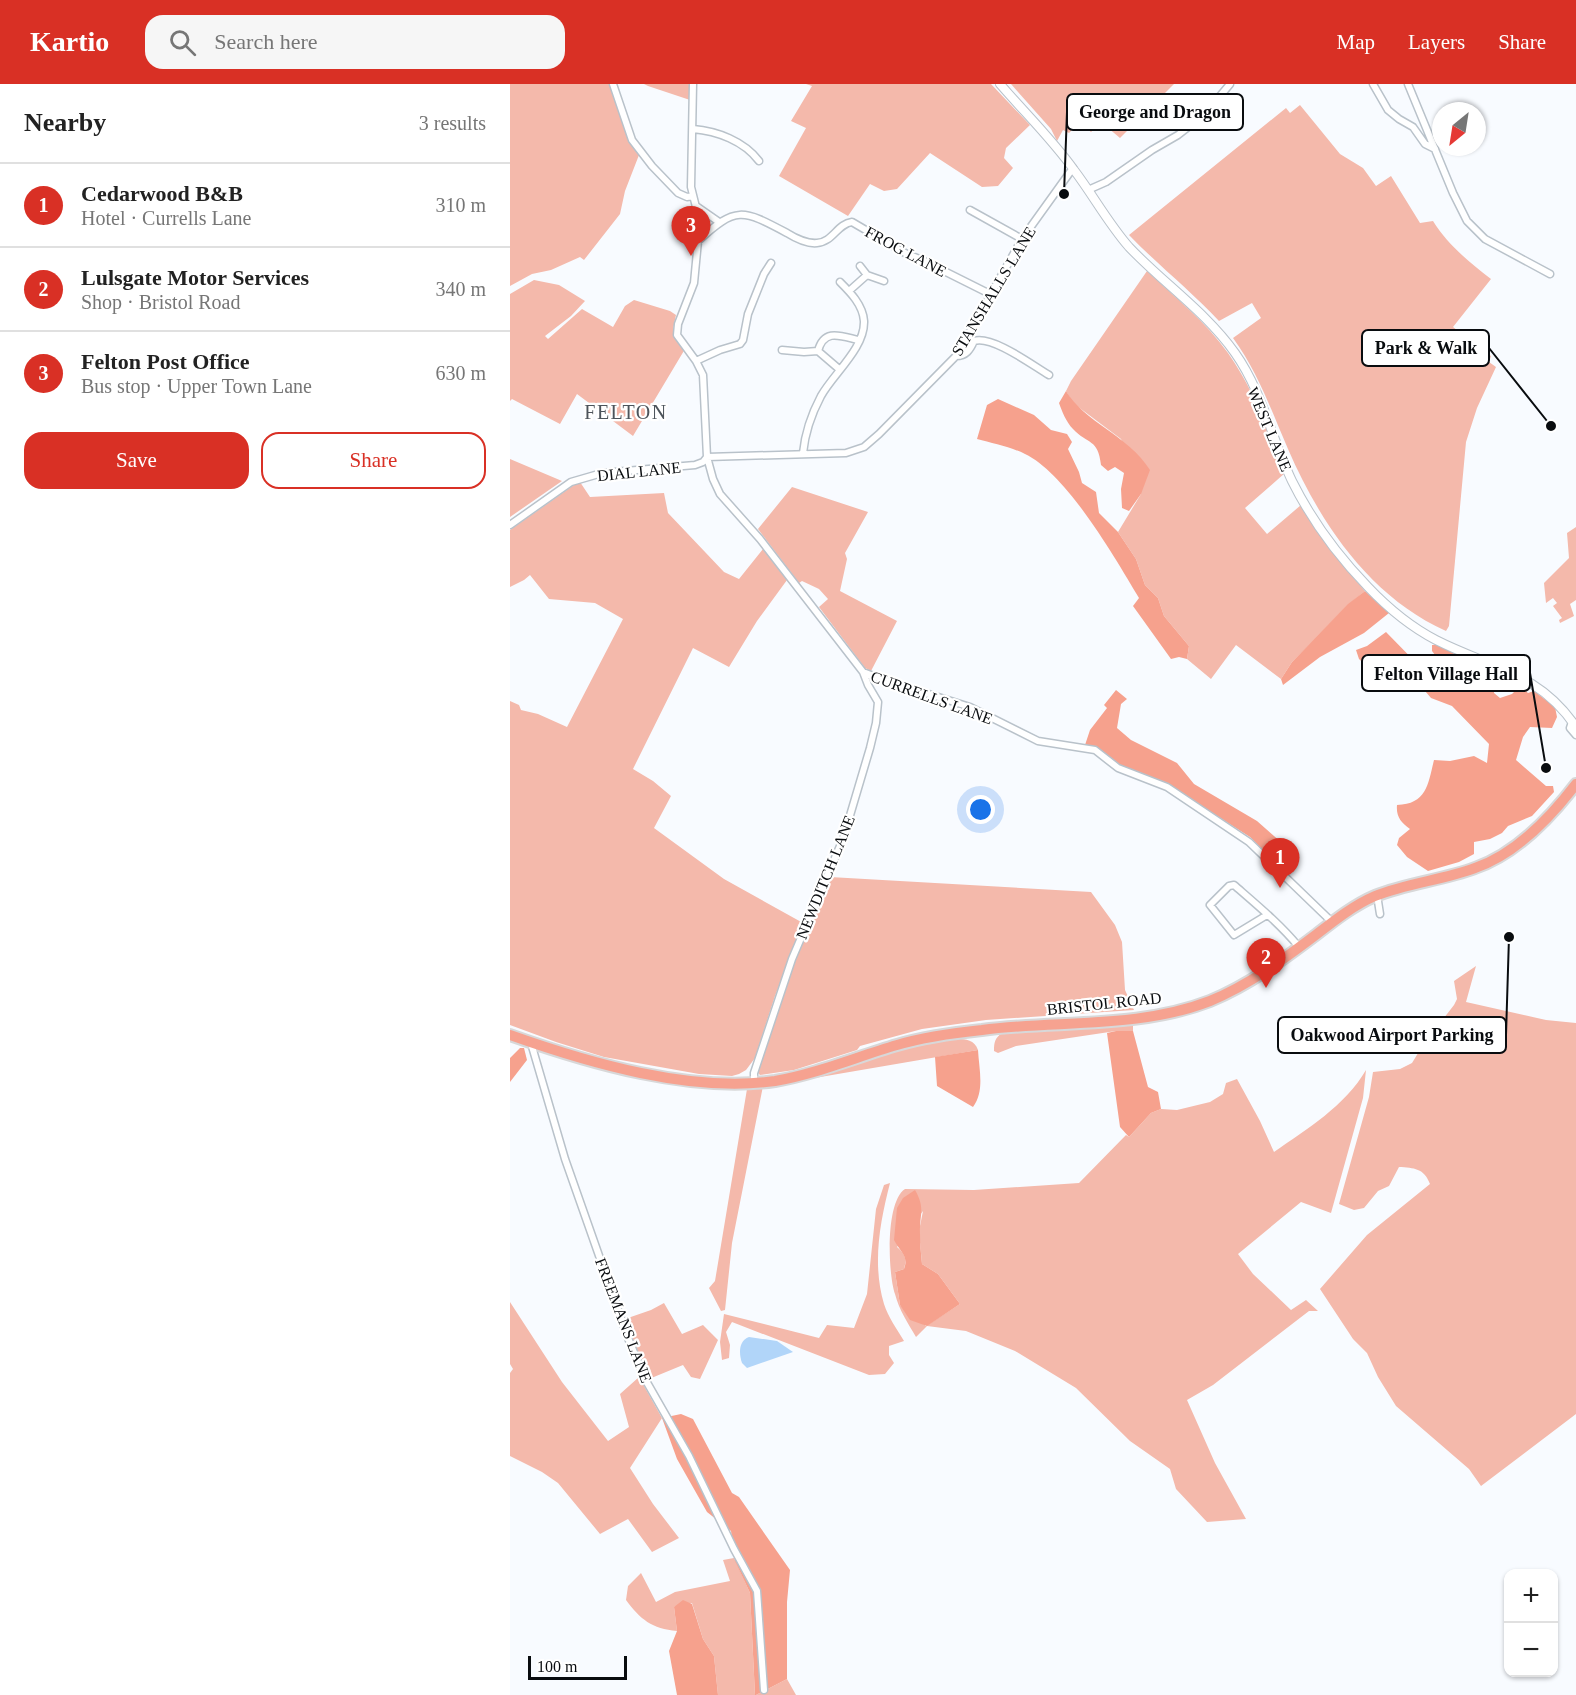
<!DOCTYPE html>
<meta charset="utf-8">
<style>
:root{--surface:#fff;--page:#f6f6f6;--text:#222;--muted:#767676;--line:#e0e0e0;--accent:#d93025}
body{margin:0;font-family:Georgia,serif;background:var(--page);color:var(--text)}
.controls{position:absolute;right:18px;bottom:18px;display:grid;overflow:hidden;border-radius:12px;box-shadow:0 2px 4px #0004}
.controls button{width:54px;height:54px;display:grid;place-items:center;padding:0;border:0;border-bottom:2px solid var(--line);background:var(--surface);color:var(--text);font:30px sans-serif}
.compass{position:absolute;left:922px;top:18px;width:54px;height:54px;border-radius:50%;background:var(--surface);box-shadow:0 2px 4px #0004;rotate:210deg}
.scale{position:absolute;left:18px;bottom:15px;width:99px;box-sizing:border-box;padding-left:6px;border:3px solid #090c0f;border-top:0;font-size:16px;line-height:21px;white-space:nowrap;color:#090c0f;-webkit-text-stroke:4px #fff;paint-order:stroke}
.you{position:absolute;left:471px;top:726px;width:21px;height:21px;margin:-15px;border:4px solid #fff;border-radius:50%;background:#1a73e8;box-shadow:0 0 0 9px #1a73e833}
.badge{display:grid;place-items:center;width:39px;height:39px;border-radius:50%;background:var(--accent);color:#fff;font-size:20px;font-weight:700}
.pin{position:absolute;translate:-50% -50px;filter:drop-shadow(0 2px 3px #0008)}
.pin::after{content:'';position:absolute;top:32px;width:21px;height:18px;background:inherit;clip-path:polygon(0 0,100% 0,50% 100%)}
.list{margin:0;padding:0;list-style:none}
h2{display:flex;justify-content:space-between;align-items:center;height:78px;margin:0;padding:0 24px;font-size:26px}
h2 small{font-size:20px;font-weight:400;color:var(--muted)}
.list li{display:grid;grid-template-columns:39px 1fr auto;gap:18px;align-items:center;box-sizing:border-box;height:84px;padding:0 24px;border-top:2px solid var(--line)}
.list b{display:block;font-size:22px;white-space:nowrap}
.list p{margin:0;font-size:20px;white-space:nowrap;color:var(--muted)}
.list em{font-size:20px;font-style:normal;color:var(--muted)}
.actions{display:flex;gap:12px;padding:18px 24px}
.actions a{flex:1;padding:14px 0;border:2px solid var(--accent);border-radius:18px;text-align:center;font-size:21px;color:var(--accent)}
.actions .main{background:var(--accent);color:#fff}
.icon{flex:none;width:33px;height:33px;fill:none;stroke:currentColor;stroke-width:2;stroke-linecap:round;stroke-linejoin:round}
.map{position:relative;flex:none;width:1066px;height:1611px;overflow:hidden}
header{display:flex;align-items:center;gap:36px;box-sizing:border-box;height:84px;padding:0 30px;background:var(--accent);color:#fff}
header strong{font-size:28px}
nav{display:flex;gap:33px;margin-inline-start:auto;font-size:21px}
.search{width:420px;height:54px;background:var(--page);display:flex;align-items:center;gap:15px;box-sizing:border-box;padding:0 21px;border-radius:18px;color:var(--muted);font-size:22px}
main{display:flex}
aside{flex:1;background:var(--surface)}
.map>svg:first-child{display:block}
</style>
<header>
<strong>Kartio</strong>
<div class="search"><svg class="icon" aria-label="search" viewBox="0 0 24 24"><circle cx="10" cy="10" r="6"/><path d="M15 15l6 6"/></svg>Search here</div>
<nav><a>Map</a><a>Layers</a><a>Share</a></nav>
</header>
<main>
<aside>
<h2>Nearby<small>3 results</small></h2>
<ul class="list">
<li><span class="badge">1</span><div><b>Cedarwood B&amp;B</b><p>Hotel · Currells Lane</p></div><em>310 m</em></li>
<li><span class="badge">2</span><div><b>Lulsgate Motor Services</b><p>Shop · Bristol Road</p></div><em>340 m</em></li>
<li><span class="badge">3</span><div><b>Felton Post Office</b><p>Bus stop · Upper Town Lane</p></div><em>630 m</em></li>
</ul>
<div class="actions"><a class="main">Save</a><a>Share</a></div>
</aside>
<div class="map">
<svg width="1066" height="1611" viewBox="0 0 1066 1611">
<rect width="100%" height="100%" fill="#f8fbff"/>
<path fill="#f4b9ab" fill-rule="evenodd" d="M0,0H100L120,57L129,71L115,107L110,130L74,176L70,173L41,186L22,190L0,202Z
M134,0H179L180,16L138,2Z
M296,0H481L520,41L496,64L494,74L503,84L488,102L472,103L420,69L387,105L374,107L360,100L338,132L269,92L296,44L281,37L302,2Z
M501,0H664L610,54L591,38L581,48L570,38L559,49L553,46L547,57L541,45Z
M790,21L830,70L853,84L866,102L881,92L910,139L923,137C938,161 959,178 981,195L943,243L981,272L979,278L986,283L967,324L956,358L939,542L936,547C860,513 810,439 778,365C761,326 748,288 723,254L751,234L742,219L709,237C681,207 648,181 619,151L776,24L780,29Z
M637,187C665,213 696,238 718,269C744,306 759,348 775,389L735,424L757,450L791,421L835,484L855,507L838,521L782,578L771,595L726,561L701,595L677,575L679,562L654,532L648,514L635,501L626,475L608,448L631,410L611,355L563,319L556,307L561,297Z
M24,196L49,201L75,217L61,232L35,252L38,255L72,225L103,243L115,222L124,216L160,227L166,231C162,250 161,251 175,265L123,352L67,310L50,340L2,315L0,317V210Z
M0,375L52,397L0,433Z
M70,398L80,413L154,409L158,429L214,488L229,495L253,465L277,496L247,537L219,583L183,564L123,685L143,697L161,712L144,744L214,795L293,839L265,912L245,974L236,986L229,990L222,992L189,990L94,973L46,958L0,941V617L9,621L11,626L28,630L57,643L113,535L85,519L39,515L20,491L14,496L0,503V446L64,401Z
M282,403L358,428L335,469L337,475L330,507L387,537L361,587L355,584L309,523L318,515L309,505L292,497L289,499L248,445Z
M1066,443V516L1060,520L1064,532L1050,539L1049,536L1052,534L1043,522L1047,519L1043,514L1036,519L1034,499L1059,474L1057,449Z
M320,793L581,808L605,841L612,858L615,906L624,926L476,936L412,945L350,962L347,966L284,986L250,991L248,989L276,899Z
M966,882L956,918L1036,936L1066,939V1330L971,1402L959,1385L886,1322L868,1293L857,1269L843,1255L810,1205L857,1151L920,1100C914,1084 904,1084 889,1083L879,1102L868,1107L854,1124L844,1126L829,1120L859,1013L863,988L890,985L902,979L913,961L944,921L947,915L944,897Z
M617,939L623,942V947H606L506,962L488,969L484,967C484,958 485,954 492,949Z
M442,955C453,955 464,954 468,966L287,997L405,962Z
M856,986L853,1014L821,1129L791,1118L728,1170L743,1190L781,1226L796,1216L808,1227H799L703,1301L677,1316L705,1379L736,1435L697,1438L666,1405L660,1385L620,1357L566,1304L505,1267L456,1247L417,1242L406,1253C398,1239 389,1226 385,1210C378,1190 375,1118 395,1105L464,1106L569,1099L616,1051L619,1053L641,1029L651,1025L667,1026L700,1018L713,1010L716,999L727,995L750,1037L764,1068C797,1045 835,1022 856,986ZM413,1127L409,1147L412,1180L428,1190L450,1220L416,1242L390,1221L385,1188L394,1185C397,1175 395,1170 387,1163Z
M253,1002L222,1159L215,1226L211,1227L199,1204L205,1197L237,1005Z
M380,1099C370,1138 362,1180 374,1220C378,1233 387,1245 394,1257L379,1262V1271L384,1279L375,1290L359,1291L222,1238L216,1248L220,1261L219,1274L212,1276L210,1258L214,1230L309,1254L317,1241L344,1244L357,1210L366,1125L374,1101Z
M0,1218L52,1298L98,1357L119,1343L110,1310L129,1293L152,1334L120,1384L143,1420L169,1454L142,1468L118,1435L90,1450L48,1399L32,1388L0,1372V1289L3,1285L0,1280Z
M154,1219L172,1250L193,1241L208,1256L190,1295L181,1293L173,1281L139,1295L115,1235L141,1226Z
M224,1474L240,1509L245,1611H208L204,1572L193,1555L182,1519L164,1523L167,1547C142,1545 130,1535 116,1516L118,1502L131,1489L146,1518L165,1508L220,1497L213,1476Z
M277,1595L286,1611H246Z"/>
<path fill="#f6a18d" d="M556,307C574,338 618,351 640,386L631,410L619,427L612,424L611,405L614,389L605,383L598,387L591,381C588,354 578,361 563,345C556,338 552,327 549,319Z
M488,315L524,331L541,346L557,350L562,358L558,365L569,388L572,399L586,408L589,429L608,448L626,475L635,501L648,514L654,532L679,562L677,575L669,573L661,575L623,522L629,514C605,474 557,390 515,370C501,363 482,359 467,355L477,321Z
M855,507L879,529L854,549L810,573L773,601L771,595L782,578L838,520Z
M876,548L922,595L927,593L931,585L928,575L922,567V561H929L943,569L983,582L980,594L984,599V609L990,614L1002,610L1010,602L1018,609L1024,607L1045,623L1047,633L1042,644L1020,643L1013,653L1006,676L1036,702H1043L1044,708L1022,732L998,742L992,749L980,755L964,758V770L949,778L918,787L897,773L887,761L889,754L900,745C891,738 886,733 887,721C917,720 918,700 924,676L940,677L964,672L977,679L979,660L942,622L921,614L904,594L882,575L861,586L849,575L846,566L857,562Z
M606,606L617,615L611,620L607,644L621,656L667,679L684,700L747,737L788,773L774,787L740,753L668,707L610,682L584,663L575,661L580,646L597,624L594,621Z
M606,947H623L638,1003L648,1008L651,1025L641,1029L619,1053L610,1043L597,949Z
M10,964H14L17,976L0,998V974Z
M468,966C469,985 475,1007 463,1023L427,1002L425,973Z
M405,1106C416,1125 409,1131 410,1150C410,1160 411,1170 412,1180L428,1190L450,1220L417,1242L400,1236L390,1221L385,1188L394,1185C399,1172 390,1168 384,1156L387,1124L393,1114Z
M171,1330L183,1335L222,1409L229,1413L280,1486L277,1518V1595L246,1611H245L240,1509L225,1477L221,1447L197,1428L167,1375L152,1334Z
M173,1516L182,1520L193,1555L204,1572L208,1611H167L159,1567L167,1547L164,1523Z"/>
<path fill="#b1d5f9" d="M239,1253L267,1257L283,1268L237,1284L232,1279C229,1270 228,1257 239,1253Z"/>
<g fill="none" stroke-linecap="round" stroke-linejoin="round">
<g stroke="#b9c2ca" stroke-width="9">
<path id="minor" d="M103,0L122,56L142,82L168,109L177,113L183,112
M183,0L181,103L187,127L188,157L184,199L168,240L167,251L186,277L193,291L197,373L203,395L210,410L250,455L353,588L358,601L368,618L366,639L360,664L333,755L282,875L244,989V999
M863,0L878,26L889,35L903,43L915,60L925,65
M898,0L943,109L957,137L975,155L1040,190
M183,45C207,47 234,57 249,77
M578,106L596,98L642,66L668,51L695,30L720,0
M186,122L209,138
M460,126L512,155
M188,157C226,122 232,125 277,149C285,154 298,160 307,159C323,158 327,140 342,138L395,169L414,177L480,210
M350,182L357,191L374,197
M339,207L357,191
M272,266L294,268L308,267L329,285
M308,267C314,244 331,252 348,256
M446,272C456,272 460,266 464,257C482,251 522,281 539,291
M186,277L210,266L230,260L233,256L238,230L254,190L261,179
M293,369C295,349 302,329 311,312C324,289 355,264 354,237C353,221 340,208 330,198
M197,373L336,369L354,363L369,350L446,272L512,155L563,84
M0,441L61,398L92,389L185,381L193,378L197,373
M353,588L371,595L460,623L528,657L585,666L608,684L657,703L739,758L822,838
M1062,638L1060,644L1066,651
M867,811L870,830
M757,831L724,851L700,821L719,802L724,801C747,821 770,840 789,863
M21,959L55,1075L118,1254L135,1295L179,1372L224,1465L247,1507L254,1606"/>
</g>
<g stroke="#b9c2ca" stroke-width="10">
<path id="tertiary" d="M490,0C514,28 542,55 564,86C583,111 598,139 619,163C653,199 696,228 725,269C752,307 762,355 782,397C801,435 829,473 858,503C878,524 901,543 926,556C981,584 1029,588 1066,643"/>
</g>
<g stroke="#d8d8d9" stroke-width="14">
<path id="trunk" d="M0,951C79,979 181,1009 265,997C306,990 346,973 387,961C414,953 443,949 472,946C547,936 628,945 700,917C739,901 774,875 807,850C825,836 844,821 865,812C897,799 933,796 965,784C1006,770 1040,734 1066,700"/>
</g>
<use href="#minor" stroke="#fff" stroke-width="6"/>
<use href="#tertiary" stroke="#fff" stroke-width="8"/>
<use href="#trunk" stroke="#f6a290" stroke-width="10"/>
</g>
<g text-anchor="middle" stroke-width="4.5" stroke-linejoin="round" paint-order="stroke">
<g font-size="16" fill="#090c0f" stroke="#fff">
<text transform="translate(396 167) rotate(28)" y="6">FROG LANE</text>
<text transform="translate(483 207) rotate(-59)" y="6">STANSHALLS LANE</text>
<text transform="translate(760 345) rotate(67)" y="6">WEST LANE</text>
<text transform="translate(129 387) rotate(-6)" y="6">DIAL LANE</text>
<text transform="translate(422 613) rotate(20)" y="6">CURRELLS LANE</text>
<text transform="translate(315 793) rotate(-68)" y="6">NEWDITCH LANE</text>
<text transform="translate(594 919) rotate(-6)" y="6">BRISTOL ROAD</text>
<text transform="translate(114 1236) rotate(69)" y="6">FREEMANS LANE</text>
</g>
<g font-size="20" letter-spacing="1.5" fill="#4d545b" stroke="#fff">
<text x="116" y="335">FELTON</text>
</g>
</g>
<path fill="none" stroke="#090c0f" stroke-width="2" d="M554 110L557 28M1041 342L979 264M1036 684L1020 589M999 853L996 951"/>
<g fill="#090c0f" stroke="#fff" stroke-width="2">
<circle cx="554" cy="110" r="6"/>
<circle cx="1041" cy="342" r="6"/>
<circle cx="1036" cy="684" r="6"/>
<circle cx="999" cy="853" r="6"/>
</g>
<g fill="#fff" stroke="#090c0f" stroke-width="2">
<rect x="557" y="10" width="176" height="36" rx="6"/>
<rect x="852" y="246" width="127" height="36" rx="6"/>
<rect x="852" y="571" width="168" height="36" rx="6"/>
<rect x="768" y="933" width="228" height="36" rx="6"/>
</g>
<g font-size="18" text-anchor="middle" font-weight="bold" fill="#090c0f">
<text x="645" y="34">George and Dragon</text>
<text x="916" y="270">Park &amp; Walk</text>
<text x="936" y="596">Felton Village Hall</text>
<text x="882" y="957">Oakwood Airport Parking</text>
</g>
</svg>
<div class="controls">
<button>+</button>
<button>−</button>
</div>
<svg class="compass" viewBox="-18 -18 36 36"><path d="M0-13l5 13h-10z" fill="#e53935"/><path d="M0 13l5-13h-10z" fill="#767676"/></svg>
<div class="scale">100 m</div>
<div class="you"></div>
<div class="pin badge" style="left:770px;top:804px">1</div>
<div class="pin badge" style="left:756px;top:904px">2</div>
<div class="pin badge" style="left:181px;top:172px">3</div>
</div>
</main>
